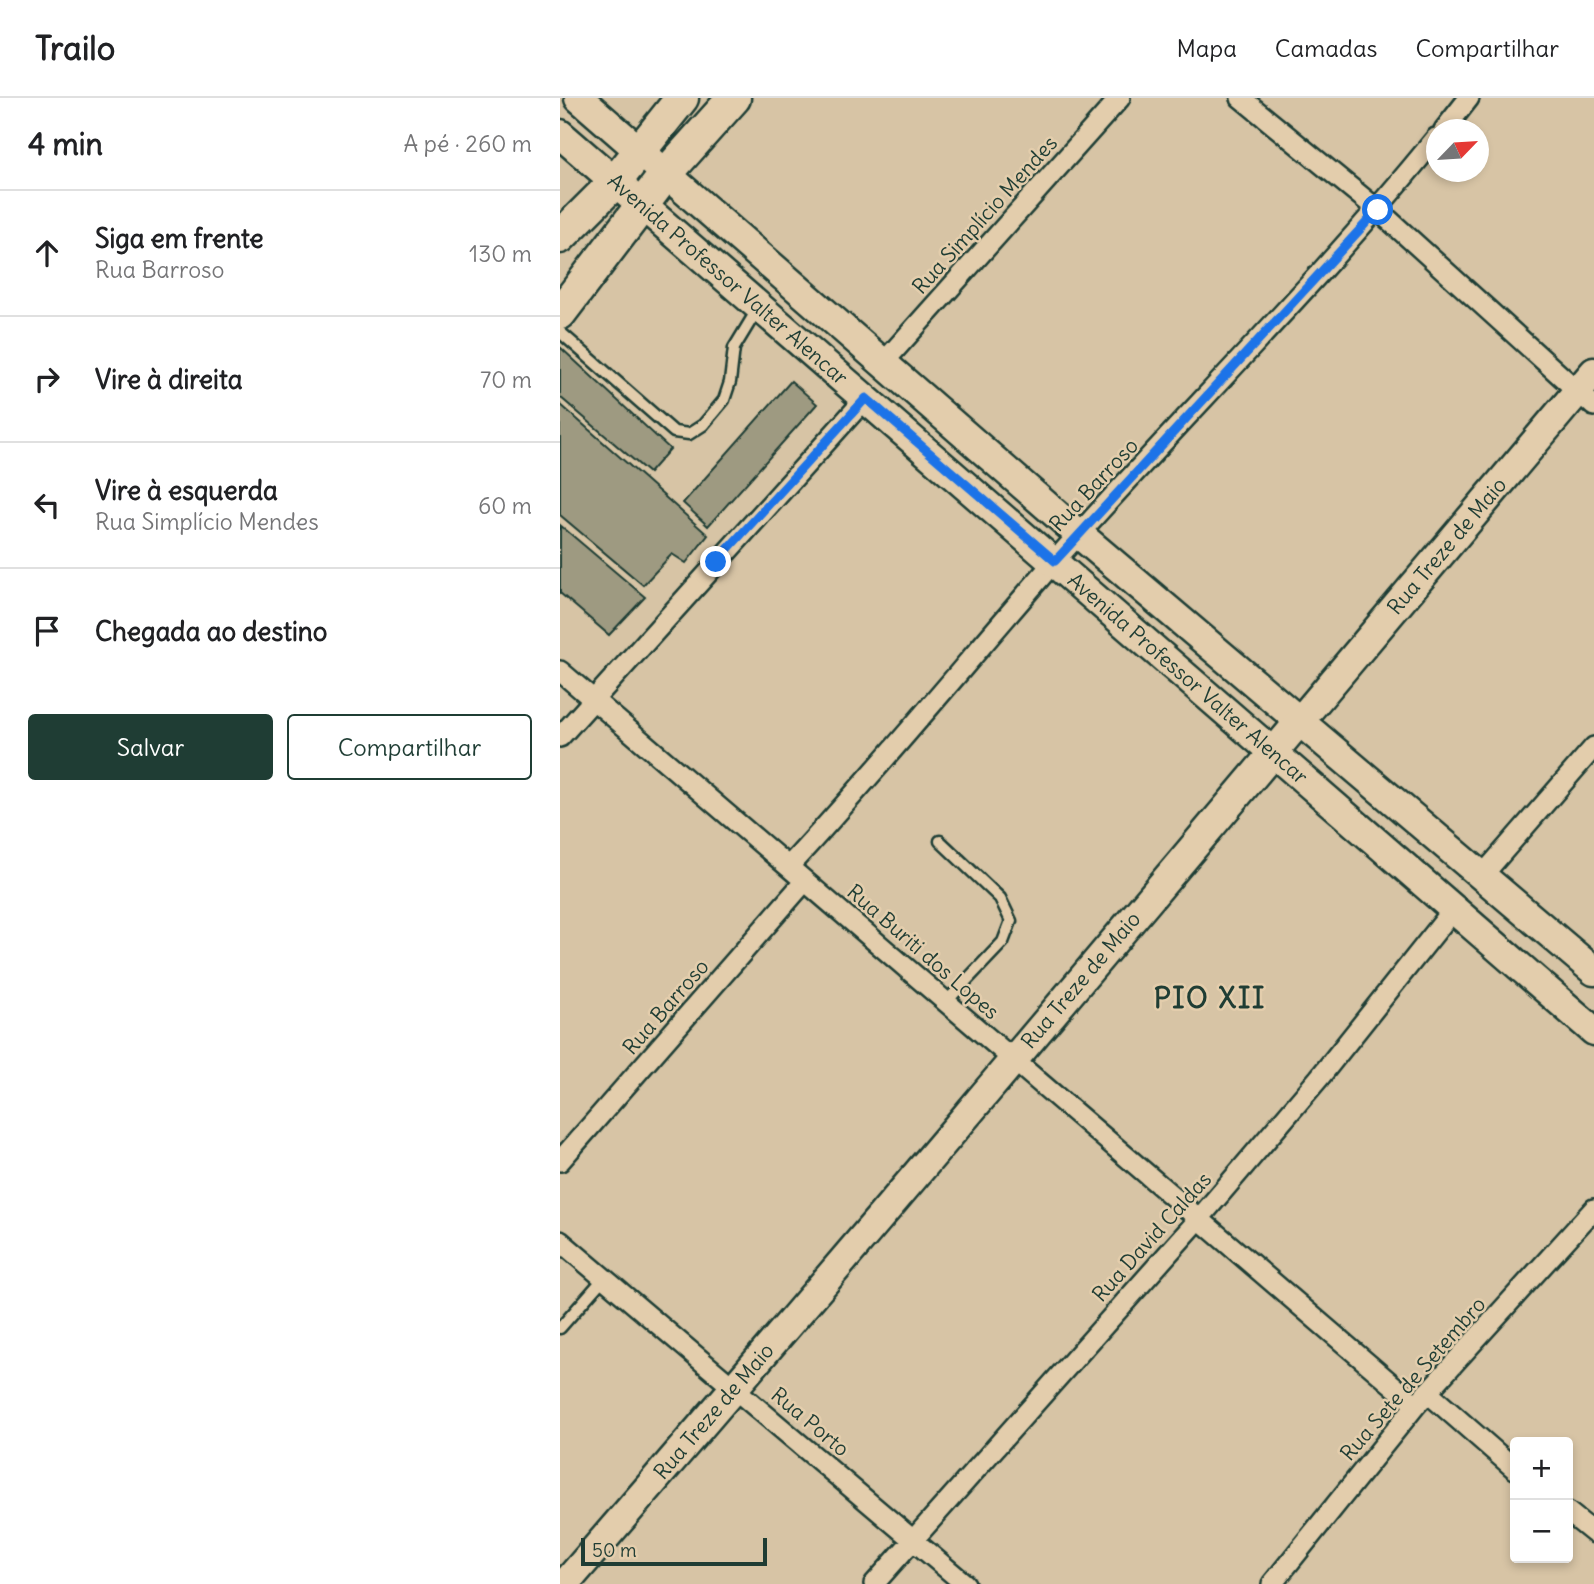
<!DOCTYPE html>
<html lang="pt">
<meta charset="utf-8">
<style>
:root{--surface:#fff;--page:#f2f2f2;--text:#202124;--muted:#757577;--line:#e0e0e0;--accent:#1f3d34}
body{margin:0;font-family:Delius,sans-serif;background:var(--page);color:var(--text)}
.controls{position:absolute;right:21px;bottom:21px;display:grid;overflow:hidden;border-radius:7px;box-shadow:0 4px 10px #0003}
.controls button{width:63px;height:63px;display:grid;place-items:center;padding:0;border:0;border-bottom:2px solid var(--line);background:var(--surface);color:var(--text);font:35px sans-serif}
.compass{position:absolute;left:866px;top:21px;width:63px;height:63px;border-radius:50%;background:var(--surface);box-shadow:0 4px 10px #0003;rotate:65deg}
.scale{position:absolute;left:21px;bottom:18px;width:186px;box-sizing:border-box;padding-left:7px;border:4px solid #1f3d34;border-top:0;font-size:19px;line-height:24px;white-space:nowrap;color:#1f3d34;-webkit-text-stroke:5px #e3cdac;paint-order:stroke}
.stop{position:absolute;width:21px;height:21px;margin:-16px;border:5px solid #1a73e8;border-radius:50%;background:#fff}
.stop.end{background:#1a73e8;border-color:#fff;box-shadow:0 2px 7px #0008}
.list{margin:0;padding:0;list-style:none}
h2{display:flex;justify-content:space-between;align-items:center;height:91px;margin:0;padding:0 28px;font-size:30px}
h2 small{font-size:23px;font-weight:400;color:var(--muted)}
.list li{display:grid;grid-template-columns:46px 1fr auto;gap:21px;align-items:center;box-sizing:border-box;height:126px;padding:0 28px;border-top:2px solid var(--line)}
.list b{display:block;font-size:26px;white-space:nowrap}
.list p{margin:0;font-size:23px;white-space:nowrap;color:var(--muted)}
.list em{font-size:23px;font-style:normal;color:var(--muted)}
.actions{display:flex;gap:14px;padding:21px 28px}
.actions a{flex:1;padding:16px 0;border:2px solid var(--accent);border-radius:7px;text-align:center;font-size:24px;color:var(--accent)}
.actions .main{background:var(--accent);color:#fff}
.icon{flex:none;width:38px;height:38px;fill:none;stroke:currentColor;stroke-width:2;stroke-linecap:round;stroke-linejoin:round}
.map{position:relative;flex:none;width:1034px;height:1486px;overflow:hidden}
header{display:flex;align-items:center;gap:42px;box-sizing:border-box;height:98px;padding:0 35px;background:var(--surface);border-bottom:2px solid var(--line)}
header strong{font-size:33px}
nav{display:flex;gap:38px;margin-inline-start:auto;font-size:24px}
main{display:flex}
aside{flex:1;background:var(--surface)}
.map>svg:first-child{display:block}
</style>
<header>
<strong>Trailo</strong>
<nav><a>Mapa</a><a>Camadas</a><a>Compartilhar</a></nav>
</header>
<main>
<aside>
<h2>4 min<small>A pé · 260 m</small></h2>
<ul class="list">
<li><svg class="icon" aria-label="ahead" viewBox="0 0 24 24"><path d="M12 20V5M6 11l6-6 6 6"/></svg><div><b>Siga em frente</b><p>Rua Barroso</p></div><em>130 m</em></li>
<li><svg class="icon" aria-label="right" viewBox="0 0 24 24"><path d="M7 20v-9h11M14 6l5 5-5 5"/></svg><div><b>Vire à direita</b></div><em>70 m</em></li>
<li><svg class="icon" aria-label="left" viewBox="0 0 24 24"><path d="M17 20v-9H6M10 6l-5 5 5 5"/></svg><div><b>Vire à esquerda</b><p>Rua Simplício Mendes</p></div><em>60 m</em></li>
<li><svg class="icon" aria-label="arrive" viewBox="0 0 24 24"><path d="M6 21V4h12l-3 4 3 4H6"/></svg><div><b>Chegada ao destino</b></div></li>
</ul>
<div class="actions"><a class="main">Salvar</a><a>Compartilhar</a></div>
</aside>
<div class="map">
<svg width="1034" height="1486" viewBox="0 0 1034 1486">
<rect width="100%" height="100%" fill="#d7c4a5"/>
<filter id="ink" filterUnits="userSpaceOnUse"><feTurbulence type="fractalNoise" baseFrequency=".0143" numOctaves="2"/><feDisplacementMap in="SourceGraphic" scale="14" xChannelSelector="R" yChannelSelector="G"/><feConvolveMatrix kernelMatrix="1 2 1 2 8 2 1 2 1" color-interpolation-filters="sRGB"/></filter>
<g filter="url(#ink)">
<path fill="#9e9a81" stroke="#1f3d34" stroke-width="2" d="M0,249L110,351L89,375L0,299Z
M231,283L257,306L148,428L123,405Z
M0,306L148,437L126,465L112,456L83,487L0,417Z
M0,427L85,499L49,537L0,495Z"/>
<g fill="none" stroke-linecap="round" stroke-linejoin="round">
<g stroke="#1f3d34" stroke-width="15">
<path id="lane" d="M0,234L114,334L129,336L143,327L164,302L170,284L174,250L197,212
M380,743L440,800L451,823L443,844L386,904
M0,1230L44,1180"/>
</g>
<g stroke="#1f3d34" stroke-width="24">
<path id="street" d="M681,0L818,112L1034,308
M884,32L909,0
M324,264L560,0
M0,573L856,1307
M0,639L306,300
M229,768C320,670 405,566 493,465C619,322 756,188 876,40
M921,779L1034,649
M0,1063L245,783
M0,1143L405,1486
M867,1294L955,1371
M1008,1414L1034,1435
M314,1486L638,1122L759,980L893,812
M712,1486L856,1307L1034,1111"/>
</g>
<g stroke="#1f3d34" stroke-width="33">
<g id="secondary">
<path d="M19,0L520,437L1034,873"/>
<path id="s1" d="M0,36L1034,933"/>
<path id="s2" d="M5,1486C352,1086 692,679 1034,274"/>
</g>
</g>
<g stroke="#1f3d34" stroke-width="37">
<path id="primary" d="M0,139L55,84L122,0
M0,215L105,77L174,0"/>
</g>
<use href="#lane" stroke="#e3cdac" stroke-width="10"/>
<use href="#street" stroke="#e3cdac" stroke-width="19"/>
<use href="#secondary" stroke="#e3cdac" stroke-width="28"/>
<use href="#primary" stroke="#e3cdac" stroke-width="32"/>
</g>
</g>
<g fill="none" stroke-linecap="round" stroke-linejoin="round" filter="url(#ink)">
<path stroke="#1a73e8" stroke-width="9" d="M156,464L306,300L495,463L818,112"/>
</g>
<g text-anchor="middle" stroke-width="5" stroke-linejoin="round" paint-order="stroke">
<g font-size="21" fill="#1f3d34" stroke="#e3cdac">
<text transform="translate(425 117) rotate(-48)" y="7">Rua Simplício Mendes</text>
<text dy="7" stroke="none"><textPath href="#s1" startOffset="222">Avenida Professor Valter Alencar</textPath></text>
<text transform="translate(534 387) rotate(-47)" y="7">Rua Barroso</text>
<text dy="7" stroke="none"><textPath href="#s2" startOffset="1362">Rua Treze de Maio</textPath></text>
<text dy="7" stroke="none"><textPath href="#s1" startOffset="831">Avenida Professor Valter Alencar</textPath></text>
<text transform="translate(363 854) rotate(41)" y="7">Rua Buriti dos Lopes</text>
<text dy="7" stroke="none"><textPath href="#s2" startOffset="794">Rua Treze de Maio</textPath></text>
<text transform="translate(106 909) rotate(-49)" y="7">Rua Barroso</text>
<text transform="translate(592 1139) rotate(-48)" y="7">Rua David Caldas</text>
<text transform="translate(853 1281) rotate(-49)" y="7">Rua Sete de Setembro</text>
<text dy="7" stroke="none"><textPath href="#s2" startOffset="228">Rua Treze de Maio</textPath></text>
<text transform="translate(250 1324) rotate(40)" y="7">Rua Porto</text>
</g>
<g font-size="28" font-weight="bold" letter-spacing="2" fill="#1f3d34" stroke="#e3cdac">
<text x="650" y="910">PIO XII</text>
</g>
</g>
</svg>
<div class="controls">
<button>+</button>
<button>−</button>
</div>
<svg class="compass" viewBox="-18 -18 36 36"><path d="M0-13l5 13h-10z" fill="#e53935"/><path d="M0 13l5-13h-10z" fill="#757577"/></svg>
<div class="scale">50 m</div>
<div class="stop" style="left:818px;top:112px"></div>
<div class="stop end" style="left:156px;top:464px"></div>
</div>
</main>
